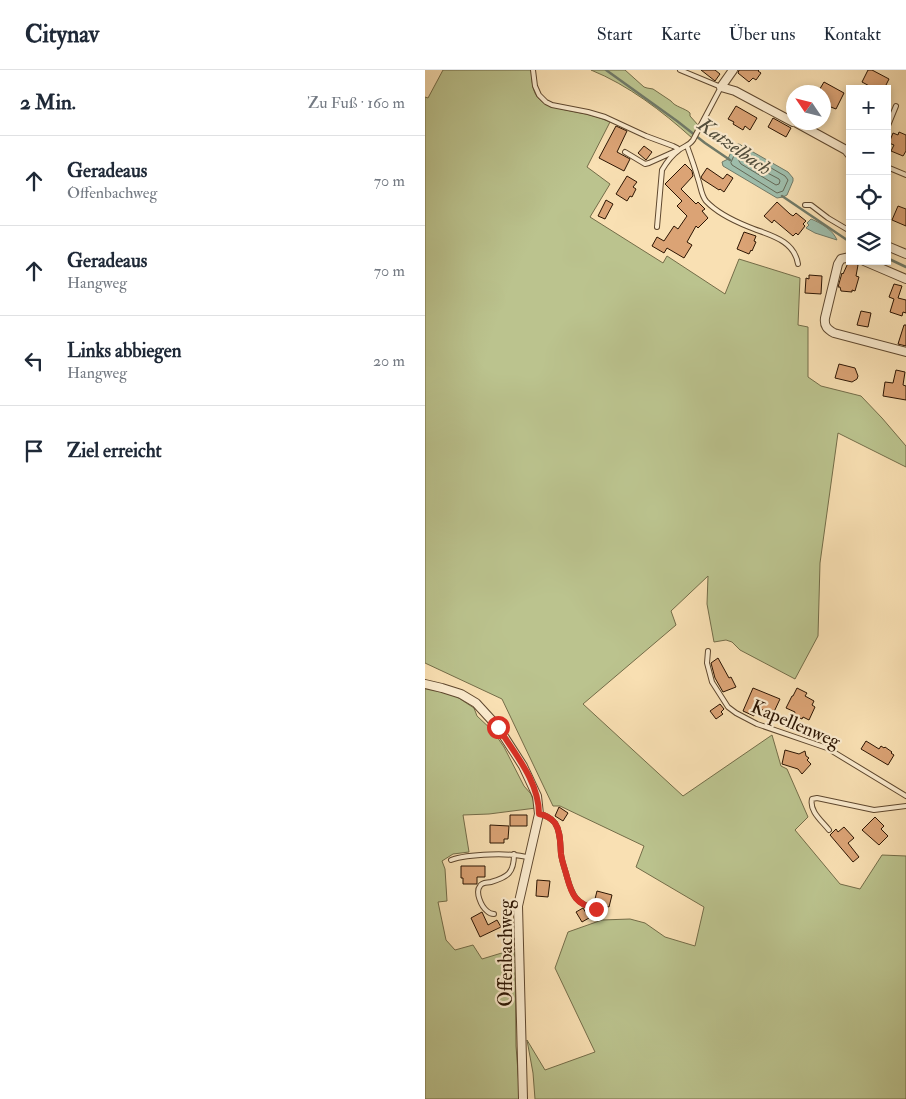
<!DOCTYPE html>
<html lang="de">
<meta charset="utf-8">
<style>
:root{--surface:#fff;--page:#f2f2f3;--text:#1f2937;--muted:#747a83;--line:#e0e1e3}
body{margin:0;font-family:"IM FELL Double Pica",serif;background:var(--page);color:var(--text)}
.controls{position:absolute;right:15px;top:15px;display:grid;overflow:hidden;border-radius:0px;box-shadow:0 2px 8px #0003}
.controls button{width:45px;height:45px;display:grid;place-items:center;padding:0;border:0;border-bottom:1px solid var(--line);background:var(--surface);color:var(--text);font:25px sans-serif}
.compass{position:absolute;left:361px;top:15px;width:45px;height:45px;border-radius:50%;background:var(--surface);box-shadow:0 2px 8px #0003;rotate:305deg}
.stop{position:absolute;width:15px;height:15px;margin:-11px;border:4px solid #d93025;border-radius:50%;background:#fff}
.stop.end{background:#d93025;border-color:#fff;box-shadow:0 1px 5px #0008}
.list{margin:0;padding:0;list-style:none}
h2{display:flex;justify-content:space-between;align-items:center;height:65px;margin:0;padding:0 20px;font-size:21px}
h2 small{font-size:16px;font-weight:400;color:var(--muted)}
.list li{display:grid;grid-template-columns:32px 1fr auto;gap:15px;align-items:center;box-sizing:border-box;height:90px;padding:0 20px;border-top:1px solid var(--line)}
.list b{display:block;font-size:19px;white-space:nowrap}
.list p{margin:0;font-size:16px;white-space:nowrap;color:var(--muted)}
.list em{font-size:16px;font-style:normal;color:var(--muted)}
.icon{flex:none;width:28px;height:28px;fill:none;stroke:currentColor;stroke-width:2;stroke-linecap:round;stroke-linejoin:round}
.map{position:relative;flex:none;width:481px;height:1029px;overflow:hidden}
header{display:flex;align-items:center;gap:30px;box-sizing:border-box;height:70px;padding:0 25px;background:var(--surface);border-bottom:1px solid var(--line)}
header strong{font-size:24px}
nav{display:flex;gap:28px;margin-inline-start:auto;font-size:18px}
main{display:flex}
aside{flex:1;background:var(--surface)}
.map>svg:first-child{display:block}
</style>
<header>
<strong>Citynav</strong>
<nav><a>Start</a><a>Karte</a><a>Über uns</a><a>Kontakt</a></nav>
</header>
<main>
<aside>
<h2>2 Min.<small>Zu Fuß · 160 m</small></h2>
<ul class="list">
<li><svg class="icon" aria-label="ahead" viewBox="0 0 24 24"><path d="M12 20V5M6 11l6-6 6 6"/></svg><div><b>Geradeaus</b><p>Offenbachweg</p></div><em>70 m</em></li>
<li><svg class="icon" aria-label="ahead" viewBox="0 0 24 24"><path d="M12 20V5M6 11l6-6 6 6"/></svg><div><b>Geradeaus</b><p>Hangweg</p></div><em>70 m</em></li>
<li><svg class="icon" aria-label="left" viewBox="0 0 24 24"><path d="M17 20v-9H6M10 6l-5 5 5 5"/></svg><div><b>Links abbiegen</b><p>Hangweg</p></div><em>20 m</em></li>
<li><svg class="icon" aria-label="arrive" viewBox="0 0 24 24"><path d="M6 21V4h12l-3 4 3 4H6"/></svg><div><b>Ziel erreicht</b></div></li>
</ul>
</aside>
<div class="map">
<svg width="481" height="1029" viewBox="0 0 481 1029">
<rect width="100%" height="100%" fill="#f9e0b3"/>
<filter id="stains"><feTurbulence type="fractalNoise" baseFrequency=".004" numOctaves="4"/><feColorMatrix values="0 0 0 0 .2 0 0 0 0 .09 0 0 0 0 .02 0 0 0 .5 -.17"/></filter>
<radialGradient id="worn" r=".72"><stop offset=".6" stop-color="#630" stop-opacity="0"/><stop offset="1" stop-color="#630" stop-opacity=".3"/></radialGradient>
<path fill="#bbc38e" stroke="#736c48" d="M18,0H107C105,35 122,36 151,42C163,44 174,47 185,52L162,97L185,114L165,147L238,193L242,186L300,224L314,189L375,208L373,255L383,257V307L396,316L436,326L457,348L481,376V397L413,363L395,493L393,566L370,609L315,580L307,572L301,570L289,572L282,534L283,506L246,541L251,555L158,634L258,726L347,665L356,696L362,699L383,747L370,760L415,814L435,819L457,785L481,786V1029H110L108,1003L102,970L120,1000L170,982L130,898L143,862L177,850L205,849L220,853L240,867L270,876L279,837L211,797L219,776L135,736H128L77,629L0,593V27L3,28Z
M166,0H200L219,17L222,18L228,19L246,31C250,37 260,38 265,43V46L273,55L267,68C237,41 203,15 166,0Z
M0,617L29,625L49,638L52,646L68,661L79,677L99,716L106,724L111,738L64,744L38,745L44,782L28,784L17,791L20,799L22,831L13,832L21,870L30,880L48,875L57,889L80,882L90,880L91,976L95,1029H0Z"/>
<path fill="#9ebdab" stroke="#707967" d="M314,74L363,102L368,108V111L362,125L358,127L352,128L298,96L297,92L303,89L309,75Z
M386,149C396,153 408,160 412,170L390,163L381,158L384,155L382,153Z"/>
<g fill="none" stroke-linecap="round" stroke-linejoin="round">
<path stroke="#646856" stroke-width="1" d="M312,80H315L360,106L363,110L358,121L352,123L307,95L306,93Z
M316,89L354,109L355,111L354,114L351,115L316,94L314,91Z"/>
<path stroke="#707967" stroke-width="2.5" d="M181,0L252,51L280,73L305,90
M357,126L425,172
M462,188L481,197"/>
</g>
<path fill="#dba375" stroke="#2b1402" d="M276,0H290L295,4L290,11Z
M314,0H334L333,1L336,3L331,10L328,8L324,12L313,3Z
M443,0H447L464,9L459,19H450L437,12Z
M399,12L419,23L411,39L398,34V22H393Z
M311,36L332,48L325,60L320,56L318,60L308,54L309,52L303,49Z
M348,48L366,58L361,67L343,57Z
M191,56L202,61L192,82L205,89L199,101L174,88Z
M474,62L481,65V81L478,86L466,81L469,75L464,73L468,63L473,65Z
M219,76L227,82L221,90L213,83Z
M260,94L267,101L268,106L256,119L271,134L273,132L280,139L277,141L283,148L273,158L271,156L262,172L267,175L259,188L242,178L239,183L227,176L232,167L239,171L249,156L253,159L262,146L252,136L257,131L240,114Z
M282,98L298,109L302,104L308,108L299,122L295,119L294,120L277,109L276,107Z
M202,106L212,112L208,117L211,119L207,127L205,126L202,131L191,124Z
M181,130L188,134L180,149L173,146Z
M352,132L365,144L368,146L371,143L381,151L378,154L380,156L373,165L371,163L368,166L349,150L347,153L339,146Z
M473,136L481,139V156L467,150Z
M319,162L331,166L329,171L331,172L327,181L326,180L324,184L312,179Z
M426,192L433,195L431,206L434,207L430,221L427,220V222L416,221L415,217H413L417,203L418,204L423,193Z
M384,205L397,206L396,224L380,223L381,208L384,209Z
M469,214L477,216L473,228L481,230V243L478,242L477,246L465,242L469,229L464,227Z
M436,241L446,243L443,257L432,255Z
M479,255H481V276L473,274Z
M414,294L430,298L433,306L432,309L427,312L410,308Z
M471,300L480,302L478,315L481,316V330L458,326L460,312L468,313Z
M293,588L304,608L306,607L311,617L298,622L290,608L286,593Z
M328,618L355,629L348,644L333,638L329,646L318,641Z
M372,618L382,623L380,626L389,631L387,635L390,637L384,650L378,647L377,649L369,645L370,642L361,638L367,626H368Z
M295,634L299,639L296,642L298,644L291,649L285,641Z
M441,671L454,679L456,676L459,678L460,677L467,682L466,683L469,685L463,695L436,679Z
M360,680L374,684L380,681L381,686L384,688L382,690L386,694L377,704L373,699L357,694Z
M134,737L143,743L138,751L130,746Z
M85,745H102V756H85Z
M450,747L459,756L456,759L463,766L454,775L437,760Z
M65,755L84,756L83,769H79V773H65Z
M419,757L429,768L423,773L434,787L428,792L405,765L411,759L413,762Z
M36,796H60V807H52V814H38V808H36Z
M112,810L125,811L123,827L111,826Z
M172,821L187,825L184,837L169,833Z
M158,838L164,848L157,852L151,842Z
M57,842L63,855L72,850L76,857L55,867L46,848Z"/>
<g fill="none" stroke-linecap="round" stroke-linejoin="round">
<g stroke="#5e472e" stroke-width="6">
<path id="lane" d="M108,0L110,16L114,25L121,32L127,35L163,42L180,47L221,66L248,76L252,78L253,80L224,93L220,94L200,82
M462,58L471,36
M262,76C266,87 270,98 273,109C276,117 276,125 281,131C292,143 309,151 324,157C343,165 369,169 373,194
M462,97L481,105
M380,135H386L403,148L425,161
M232,157L237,100C241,93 247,85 254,80C259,76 264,76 268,70L296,17L255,0
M283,581L282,593L287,612L303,637L311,643L332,654L402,678L481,726
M114,744C120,745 126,748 130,753C136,762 135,774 136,784C137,792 140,799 142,807C147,825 151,834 171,839
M404,760C397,751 384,741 387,729L392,728L449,740L481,736
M26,790C42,784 88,782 104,788
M69,844C66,844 64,843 62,841C56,836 50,822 55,816C57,812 62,813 66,812C83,807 89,803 89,784"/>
</g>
<g stroke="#5e472e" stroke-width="10">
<path id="street" d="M308,0L296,17L310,21L368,52
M370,52L421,80L425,85
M462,176L481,184
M425,187L416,189L413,194L400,248C399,256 402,259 409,263L481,282
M439,191L481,209
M0,614L17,618L36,624L51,633L73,657L98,696L112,726L114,744L93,836L98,1029"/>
</g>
<use href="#lane" stroke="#fbebce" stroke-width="4"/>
<use href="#street" stroke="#fbebce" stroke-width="8"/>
</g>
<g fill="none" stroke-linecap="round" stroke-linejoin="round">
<path stroke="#d93025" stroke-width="6" d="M73,657C89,683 114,711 114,744C120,745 126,748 130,753C136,762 135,774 136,784C137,792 140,799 142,807C147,826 151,834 171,839"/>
</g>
<g text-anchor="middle" stroke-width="4.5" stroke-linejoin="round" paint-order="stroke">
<g font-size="19" fill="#2b1402" stroke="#fbebce">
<text transform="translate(371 653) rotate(23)" y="7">Kapellenweg</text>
<text transform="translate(80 883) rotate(-90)" y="7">Offenbachweg</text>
</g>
<g font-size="20" font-style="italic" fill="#534f3d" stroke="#fbebce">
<text transform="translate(310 76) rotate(35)" y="7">Katzelbach</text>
</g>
</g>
<rect width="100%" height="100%" filter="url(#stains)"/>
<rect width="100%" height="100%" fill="url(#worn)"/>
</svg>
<div class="controls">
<button>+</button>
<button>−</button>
<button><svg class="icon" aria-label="locate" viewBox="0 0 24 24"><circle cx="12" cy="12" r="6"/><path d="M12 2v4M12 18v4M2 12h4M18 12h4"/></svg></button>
<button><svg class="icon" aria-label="layers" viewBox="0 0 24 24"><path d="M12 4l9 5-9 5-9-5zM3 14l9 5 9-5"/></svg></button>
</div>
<svg class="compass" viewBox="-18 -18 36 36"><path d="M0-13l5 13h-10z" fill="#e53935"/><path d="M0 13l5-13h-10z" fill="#747a83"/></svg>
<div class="stop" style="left:73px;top:657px"></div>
<div class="stop end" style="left:171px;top:839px"></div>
</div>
</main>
